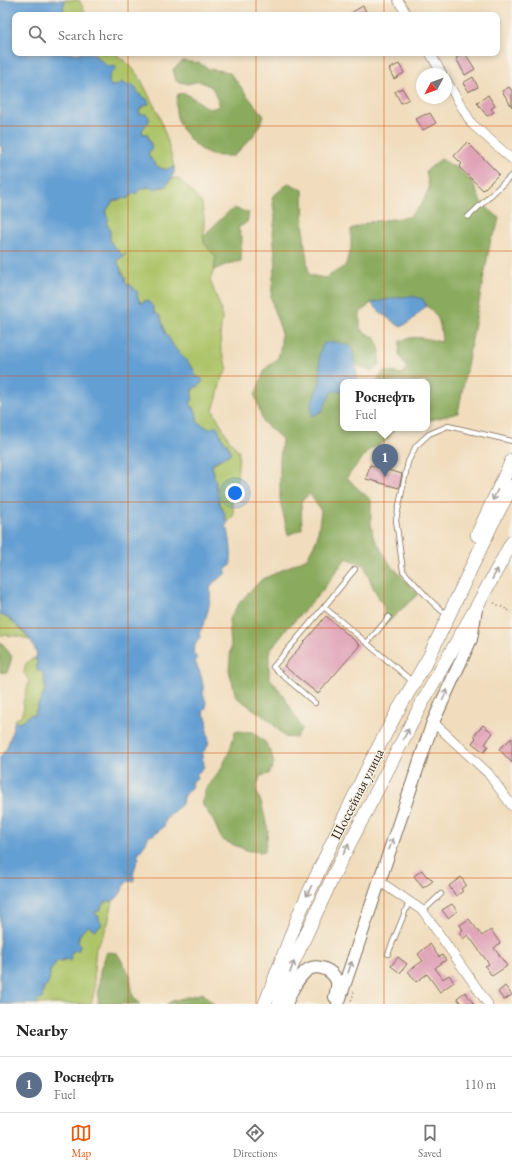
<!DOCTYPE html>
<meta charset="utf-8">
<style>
:root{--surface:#fff;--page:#f2f2f2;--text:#222;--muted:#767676;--line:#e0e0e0;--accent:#ea580c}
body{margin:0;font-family:"EB Garamond",serif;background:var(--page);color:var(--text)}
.compass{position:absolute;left:416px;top:68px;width:36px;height:36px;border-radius:50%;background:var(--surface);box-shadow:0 2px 6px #0003;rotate:229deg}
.you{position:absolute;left:235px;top:493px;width:14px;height:14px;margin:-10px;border:3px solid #fff;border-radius:50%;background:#1a73e8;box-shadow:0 0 0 6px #1a73e833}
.badge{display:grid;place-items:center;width:26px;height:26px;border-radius:50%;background:var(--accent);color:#fff;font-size:13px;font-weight:700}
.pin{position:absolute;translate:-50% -33px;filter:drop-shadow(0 1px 2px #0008)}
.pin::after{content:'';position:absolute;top:21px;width:14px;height:12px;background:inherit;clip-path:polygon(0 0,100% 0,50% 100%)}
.popup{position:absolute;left:340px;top:379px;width:90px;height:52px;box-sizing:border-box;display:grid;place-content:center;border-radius:8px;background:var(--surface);filter:drop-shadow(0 1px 3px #0005);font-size:13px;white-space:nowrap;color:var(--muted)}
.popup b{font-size:15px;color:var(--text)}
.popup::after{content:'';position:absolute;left:50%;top:100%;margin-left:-8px;border:8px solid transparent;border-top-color:var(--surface)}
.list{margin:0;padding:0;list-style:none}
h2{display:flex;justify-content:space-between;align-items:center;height:52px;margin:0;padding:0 16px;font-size:17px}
h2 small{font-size:13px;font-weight:400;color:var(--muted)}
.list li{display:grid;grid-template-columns:26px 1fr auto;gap:12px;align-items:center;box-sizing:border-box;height:56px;padding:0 16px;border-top:1px solid var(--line)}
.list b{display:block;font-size:15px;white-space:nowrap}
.list p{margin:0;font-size:13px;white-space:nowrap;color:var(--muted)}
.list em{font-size:13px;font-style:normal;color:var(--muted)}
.icon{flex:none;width:22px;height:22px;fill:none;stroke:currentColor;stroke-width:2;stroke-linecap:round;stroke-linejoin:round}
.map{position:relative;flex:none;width:512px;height:1004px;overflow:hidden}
.search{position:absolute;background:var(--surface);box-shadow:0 2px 6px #0003;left:12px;right:12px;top:12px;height:44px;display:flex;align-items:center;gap:10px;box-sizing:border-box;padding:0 14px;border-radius:8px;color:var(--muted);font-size:15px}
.sheet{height:108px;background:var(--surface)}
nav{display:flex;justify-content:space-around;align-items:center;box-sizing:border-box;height:56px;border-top:1px solid var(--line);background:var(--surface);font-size:11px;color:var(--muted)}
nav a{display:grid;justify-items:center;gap:2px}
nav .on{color:var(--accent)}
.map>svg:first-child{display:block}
</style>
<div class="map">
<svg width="512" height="1004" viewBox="0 0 512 1004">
<rect width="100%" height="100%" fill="#f7f3e8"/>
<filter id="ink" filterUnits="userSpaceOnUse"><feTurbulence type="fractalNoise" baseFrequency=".025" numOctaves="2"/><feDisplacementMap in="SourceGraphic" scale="8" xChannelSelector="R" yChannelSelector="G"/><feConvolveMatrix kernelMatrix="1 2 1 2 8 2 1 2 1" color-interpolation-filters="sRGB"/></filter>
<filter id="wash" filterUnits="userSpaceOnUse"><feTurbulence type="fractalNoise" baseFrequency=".012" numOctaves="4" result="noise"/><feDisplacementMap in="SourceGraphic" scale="16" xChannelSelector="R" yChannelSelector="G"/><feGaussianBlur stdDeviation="0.9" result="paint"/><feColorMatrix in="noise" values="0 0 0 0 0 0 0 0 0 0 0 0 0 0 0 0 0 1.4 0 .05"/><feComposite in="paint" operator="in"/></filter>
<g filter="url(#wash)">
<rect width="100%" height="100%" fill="#f1ddbd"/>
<path fill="#adc469" stroke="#747744" d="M65,0H79L87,15H68L63,9Z
M92,53H116L120,58L130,65L141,80L159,115L168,142L174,167C160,174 154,164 148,154L152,147L147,134H142V130L149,121L140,114L139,110L146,105L143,97L139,94L136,89L126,85L111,86C106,79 110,73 116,68L107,66Z
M177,178L187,186L202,204L204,218V243L216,257L214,270L210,280L221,309L222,320L220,336L221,350L228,369L221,380L217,398L213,410L228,438L239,452L237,480L233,493L232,503L234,515L228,521L225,519L222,507L220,504L216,489V481L213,477L214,471L212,468L213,464L228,455L230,450L227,444L221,437V434L218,429H209L198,424L196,412L190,404C194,397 189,387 199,386L201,383L195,374L194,370L175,348L165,332L161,318L158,314L155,313L153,307L147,300L141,303L137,296L138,293L130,284L129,285L127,284L125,281L126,278L118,264V260L125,255H122L112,244L110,240V228L105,223L109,220L105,215L106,211L113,201L118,200L131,195L142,188L160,187L172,179Z
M0,614L3,616L9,618C15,626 24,631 30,640L18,636L0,635Z
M35,658C43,668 49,686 43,698C41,700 40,701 39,703C37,707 37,711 34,715H31L24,720L18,722L15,720L21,716L24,707L23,702L29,681L24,673C25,664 26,661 35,658Z
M108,901H113L108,923L103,936L96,947L94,970L95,988L91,1004H36V1001L43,994L44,988L49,982L50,970L55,963L57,961H62L66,959L70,954L80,946C75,937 82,931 89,926L95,930L101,923L96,915L95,912Z"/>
<path fill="#8aaa5d" stroke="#626a3e" d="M183,61L199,63L209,69L229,72C241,86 251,102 264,116L255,134L234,156C225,156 214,157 206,152C191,145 174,123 176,106C176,102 177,98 178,94L185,93L210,109L220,106L212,87L199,81L188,84L176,81L173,69Z
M441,159L458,169L473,183L481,202L499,218L496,231L491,239L458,413L427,421V382H376L384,371L401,374L407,369L399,354L400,341C416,334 426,339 442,342C441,333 441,320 434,313C433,310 429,308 426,306L412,320L401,327L381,313L371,303L360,313V329L375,338L380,351L379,365L372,371L354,365L358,382H343V428H395L386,441L369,450L347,477L355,486L371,500V523L373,536L390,564L418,594L384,626V607L373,587L364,565L346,558L322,591L287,629L269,652V677L284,696L302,729L296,738L285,737L269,720L236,697L229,670L231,647L229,619L240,602L261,580L307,558L317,539L321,511L310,494L301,501L302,529L288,535L280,500V459L282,439L263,422L255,395L265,369L278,358L281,345V330L274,311L271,296L273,276L276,264L273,233L275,218L272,197L289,183L303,190L304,238L309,275L325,278L345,266L351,249V229L369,222L409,217L421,205L429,189L426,171Z
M234,208L249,213L247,222L238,228L242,237L241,261L225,265L214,270L216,257L204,243L203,236C214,227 222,216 234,208Z
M0,643L3,644L12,657L7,673L0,672Z
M235,731L253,732L266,743L271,753L274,763L269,774L260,776L256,790L262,805L268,831L265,852L249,851L222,840L213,820L202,804L205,790L212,780L221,769L230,750Z
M107,952L117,953L130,975L133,996L140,1004H98L100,970Z
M203,993L214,1004H167L172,1001Z"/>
<path fill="#639fd3" stroke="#4f6478" d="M0,0H65L63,9L68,15H15V53H92L107,66L117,67C111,73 106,78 111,86H114L123,82L126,85L132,84C138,91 138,96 147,99L149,104L142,107L139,110L140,114H146L149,117V121L142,130L143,134H147L152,147L148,154C154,164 161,174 174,167C176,176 169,180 165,187H160L156,189C148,187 141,185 136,194L134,193L127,199L123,198L113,201L106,211V215L109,220L106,223L110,228V240L112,244L122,255L126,254L118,260V264L120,266L121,272L126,278L125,281L127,284L129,285L130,284L138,293L137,296L141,303L147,300L153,307L155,313L158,314L161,318L165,332L175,348L191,366L194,370L196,377H199L203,380L199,386C192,386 190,394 193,399L190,404L196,412L198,423L201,424L209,429L217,426L221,435V437L227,444L231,453L213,463L212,468L214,473V477C217,483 217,494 219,501C221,508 226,512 225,519L228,521L225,528L228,529C230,539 233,556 230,566L227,568L225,570L227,573L214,582L210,587C213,598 205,624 199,633L200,637L195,645L193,652L197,659L195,662C199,670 202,676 203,686C204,688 203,690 203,692C204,699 210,706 203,712C205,717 210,722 206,728C208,733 210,742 207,747C205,750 202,752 202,756C202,761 206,763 203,768C201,771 198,772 196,775L197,779L195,781H192L191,783L192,786L183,797L182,804L168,816L164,822V827L153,835L149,836L144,846L137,855L139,858L137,861L133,874L134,877V880L133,881L126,882C123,888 119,899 112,901C110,901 107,901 105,902L101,907L100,911L95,912L96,915L99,916V919L102,925L95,930L89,926C82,930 75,938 80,946L78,951L75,950L70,954L71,957L70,961L66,959C62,961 58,960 55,963L54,967L50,970L49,982L43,990L42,999L38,1000L36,1004H0V757L6,749L10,739L15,720L18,722L24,720L31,714L34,715L40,700L42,698L45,688L44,677L42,672L37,670V661L35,658L37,655C34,646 30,638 24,632C19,627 13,623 9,618L3,616L0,614V159H1L2,147L0,146Z
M411,296L423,299L426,306L412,320L401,327L381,313L371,303L394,298Z
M337,342L352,347L358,381L343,382V391H332L322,411L312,416L311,404L320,382V370L319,354L324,343Z"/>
<g id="blocks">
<path fill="#e0a2b7" d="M363,6L368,15H347Z
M465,53L475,69L465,75L456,58Z
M399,64L404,73L394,79L389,69Z
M473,77L478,87L468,92L463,83Z
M509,87L512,91V107L502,91Z
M402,88L409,99L401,103L395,92Z
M488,95L495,106L491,109L494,112L487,116L477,103Z
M430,113L436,123L423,130L416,119L426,114V115Z
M467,142L499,174L483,190L459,167L462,164L454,156Z
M370,465L402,474L399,488L366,479Z
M326,616L360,645L318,694L284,666Z
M483,725L493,733L485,744L488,746L484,752L472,743L476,738L474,736Z
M512,738V763L499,749Z
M422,870L427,877L428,876L433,881L423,888L414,876Z
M461,877L466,885L461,889L463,891L456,896L449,886Z
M452,904L457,911L448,918L442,910Z
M469,919L482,936L491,930L500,943L494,948L507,966L492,976L485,966L489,964L468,935L463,939L459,933L463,930L460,925Z
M430,944L439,957L442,955L446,960L435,968L443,979L449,975L454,982L440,992L427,974L416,982L408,971L423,961L418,954Z
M398,957L407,964L400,973L391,966Z
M505,986L512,995L504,1000L498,992Z
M465,992L474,1004H461L457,998Z"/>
</g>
</g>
<g filter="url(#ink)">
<use href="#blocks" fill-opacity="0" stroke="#7b6956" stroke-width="1"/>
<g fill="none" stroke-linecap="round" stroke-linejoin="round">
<g stroke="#7b6956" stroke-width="6">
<path id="service" d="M468,217L512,175
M324,607L355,569
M442,611L431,601L403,571L396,520L408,462L416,446L429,434L448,426L512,441
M367,643L389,617
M315,703L273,667L324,607L413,682
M423,911L441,894
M388,954L409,902"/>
</g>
<g stroke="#7b6956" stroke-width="10">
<path id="minor" d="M398,0L407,15
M430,53L442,74
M446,80L472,124L512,159
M433,722L488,773L512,806
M379,881L423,911L488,1004"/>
</g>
<g stroke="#7b6956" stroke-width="14">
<path id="secondary" d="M286,1004C291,992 296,980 306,971C316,963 333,969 337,982C338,987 336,992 335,997
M338,1004L433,722L471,639L476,609"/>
</g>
<g stroke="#7b6956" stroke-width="14">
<path id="primary" d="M477,535L512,460
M265,1004L299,914L322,864L369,765L397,712L429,657L492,524L512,486
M279,1004L293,963L336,870L423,701L477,606L512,542"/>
</g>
<path stroke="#7b6956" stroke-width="1.5" stroke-dasharray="1 3" stroke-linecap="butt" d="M494,603L512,612
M350,1004L355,989"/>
<use href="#service" stroke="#fff" stroke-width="4.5"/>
<use href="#minor" stroke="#fff" stroke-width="9"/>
<use href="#secondary" stroke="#fff" stroke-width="12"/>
<use href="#primary" stroke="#fff" stroke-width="13"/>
</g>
<defs><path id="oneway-shaft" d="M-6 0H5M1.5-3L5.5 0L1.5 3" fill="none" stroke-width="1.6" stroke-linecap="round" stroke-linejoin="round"/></defs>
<g stroke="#a79f9a">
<use href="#oneway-shaft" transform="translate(495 495) rotate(116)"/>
<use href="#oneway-shaft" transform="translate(495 574) rotate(-61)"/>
<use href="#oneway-shaft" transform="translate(445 695) rotate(-65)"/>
<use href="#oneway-shaft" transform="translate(406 734) rotate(-63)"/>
<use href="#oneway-shaft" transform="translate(391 844) rotate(-71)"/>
<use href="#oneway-shaft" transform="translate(346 849) rotate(-63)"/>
<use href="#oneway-shaft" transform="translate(309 891) rotate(115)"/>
<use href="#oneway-shaft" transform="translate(292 967) rotate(-70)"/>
<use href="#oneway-shaft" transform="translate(350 967) rotate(-72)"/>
</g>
</g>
<path fill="none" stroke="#d7540e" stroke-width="1" stroke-opacity="0.55" d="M128,0V15M256,0V15M384,0V15M128,53V1004M256,53V1004M384,53V1004M0,126H512M0,251H512M0,376H512M0,502H512M0,628H512M0,753H512M0,878H512"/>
<g text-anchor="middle" stroke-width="3" stroke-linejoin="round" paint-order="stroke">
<g font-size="14" fill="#3b2a1e" stroke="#f7f3e8">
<text transform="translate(357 794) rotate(-63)" y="5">Шоссейная улица</text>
</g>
</g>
</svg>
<svg class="compass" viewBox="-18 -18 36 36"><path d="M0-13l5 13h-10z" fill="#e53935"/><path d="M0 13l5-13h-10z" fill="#767676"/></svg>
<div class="you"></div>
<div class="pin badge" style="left:385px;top:477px;background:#5c6f8a">1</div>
<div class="popup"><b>Роснефть</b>Fuel</div>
<div class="search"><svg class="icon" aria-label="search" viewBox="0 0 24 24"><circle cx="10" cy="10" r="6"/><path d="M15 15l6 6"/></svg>Search here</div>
</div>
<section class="sheet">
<h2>Nearby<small></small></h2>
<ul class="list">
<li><span class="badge" style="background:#5c6f8a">1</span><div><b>Роснефть</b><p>Fuel</p></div><em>110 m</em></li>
</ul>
</section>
<nav>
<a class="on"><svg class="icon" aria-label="map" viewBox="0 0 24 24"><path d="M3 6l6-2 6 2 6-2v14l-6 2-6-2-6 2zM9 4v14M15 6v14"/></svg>Map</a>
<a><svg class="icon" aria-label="directions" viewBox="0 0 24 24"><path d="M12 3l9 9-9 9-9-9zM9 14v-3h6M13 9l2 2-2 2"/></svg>Directions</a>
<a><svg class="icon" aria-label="saved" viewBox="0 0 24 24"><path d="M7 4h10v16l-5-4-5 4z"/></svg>Saved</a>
</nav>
